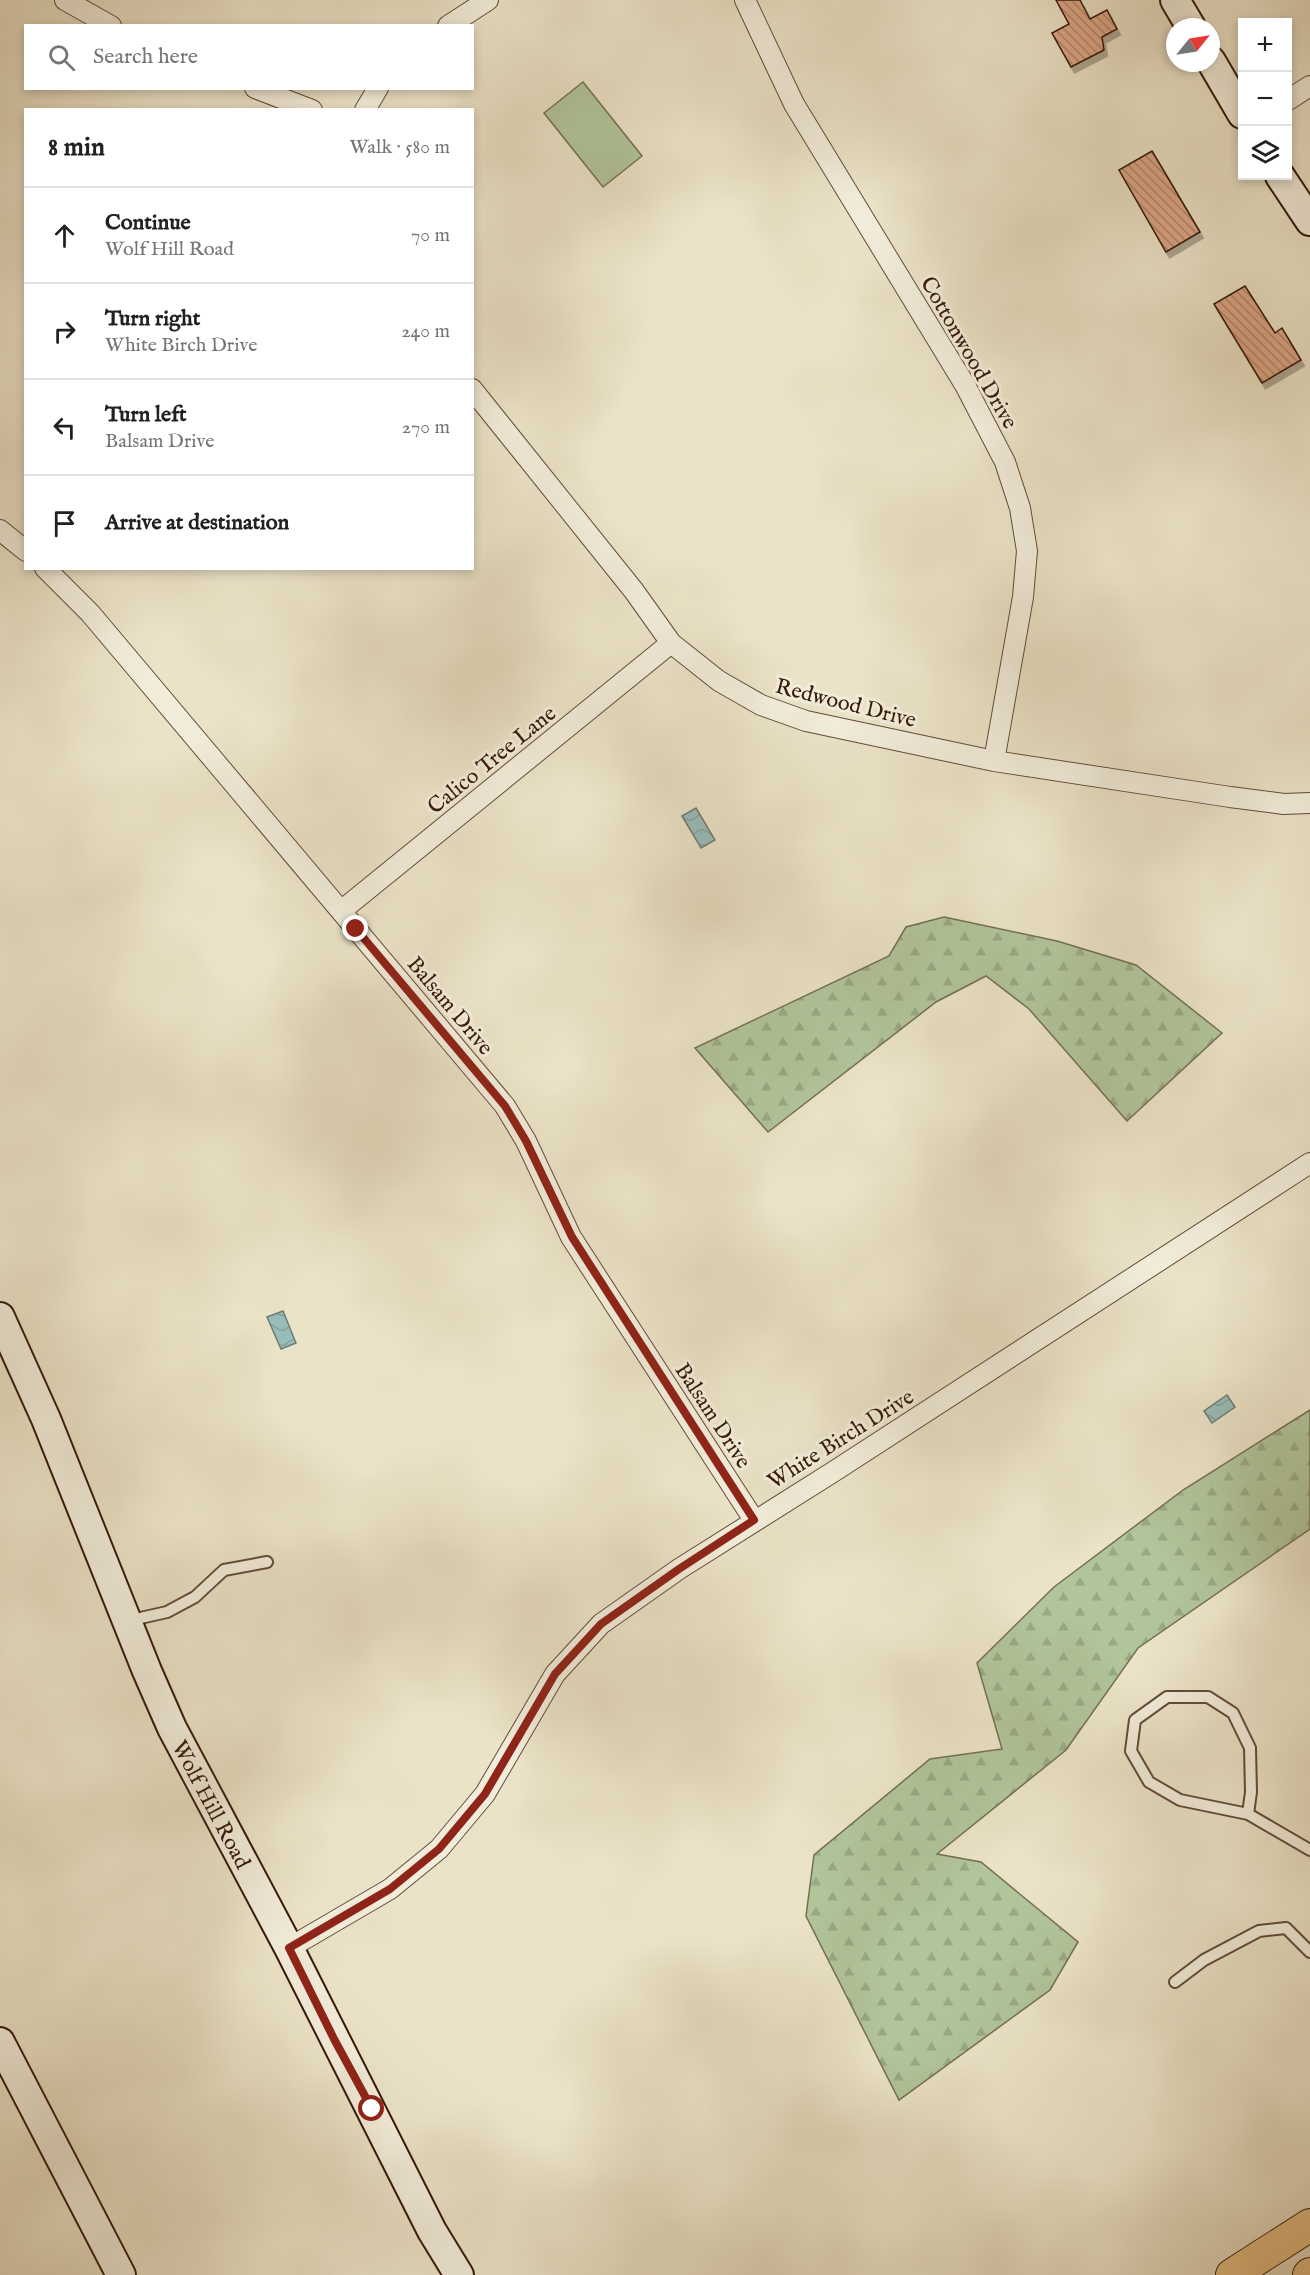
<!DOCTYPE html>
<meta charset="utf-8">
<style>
:root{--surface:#fff;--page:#f6f6f6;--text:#202124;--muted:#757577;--line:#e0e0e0}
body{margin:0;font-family:"IM FELL English",serif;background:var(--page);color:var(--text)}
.controls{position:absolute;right:18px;top:18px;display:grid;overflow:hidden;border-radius:0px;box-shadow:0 3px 9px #0003}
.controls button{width:54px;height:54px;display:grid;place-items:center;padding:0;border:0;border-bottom:2px solid var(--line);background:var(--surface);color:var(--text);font:30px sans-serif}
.compass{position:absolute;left:1166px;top:18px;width:54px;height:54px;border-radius:50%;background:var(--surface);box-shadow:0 3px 9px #0003;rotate:60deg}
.stop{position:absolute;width:18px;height:18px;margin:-14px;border:4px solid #8f2418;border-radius:50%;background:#fff}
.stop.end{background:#8f2418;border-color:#fff;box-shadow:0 2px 6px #0008}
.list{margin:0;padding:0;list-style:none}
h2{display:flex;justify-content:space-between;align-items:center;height:78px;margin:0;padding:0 24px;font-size:26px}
h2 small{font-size:20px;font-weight:400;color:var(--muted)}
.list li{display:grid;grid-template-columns:39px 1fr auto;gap:18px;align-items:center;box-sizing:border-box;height:96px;padding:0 24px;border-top:2px solid var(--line)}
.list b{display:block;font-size:22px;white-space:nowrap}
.list p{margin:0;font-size:20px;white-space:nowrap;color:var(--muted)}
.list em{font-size:20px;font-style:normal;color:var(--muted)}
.icon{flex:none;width:33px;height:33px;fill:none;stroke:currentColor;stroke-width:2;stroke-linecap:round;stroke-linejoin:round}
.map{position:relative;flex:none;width:1310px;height:2275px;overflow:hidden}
.search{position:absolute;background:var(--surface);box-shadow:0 3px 9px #0003;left:24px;top:24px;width:450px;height:66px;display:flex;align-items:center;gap:15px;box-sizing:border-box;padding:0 21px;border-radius:0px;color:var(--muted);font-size:22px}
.panel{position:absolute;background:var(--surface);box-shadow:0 3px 9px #0003;left:24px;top:108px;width:450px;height:462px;border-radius:0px}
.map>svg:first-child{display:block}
</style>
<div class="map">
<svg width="1310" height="2275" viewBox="0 0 1310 2275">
<defs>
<pattern id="forest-firs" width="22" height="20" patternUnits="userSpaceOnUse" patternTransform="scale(1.5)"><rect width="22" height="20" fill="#b1c59b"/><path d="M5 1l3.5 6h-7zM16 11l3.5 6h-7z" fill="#99a984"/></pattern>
<pattern id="water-waves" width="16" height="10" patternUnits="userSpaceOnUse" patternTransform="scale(1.5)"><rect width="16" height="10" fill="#99bdbb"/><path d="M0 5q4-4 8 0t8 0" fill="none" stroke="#84a29f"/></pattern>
<pattern id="building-back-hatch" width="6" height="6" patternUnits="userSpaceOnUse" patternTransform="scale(1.5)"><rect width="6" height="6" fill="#dba686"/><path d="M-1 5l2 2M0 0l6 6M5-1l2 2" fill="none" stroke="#b2866c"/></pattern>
<filter id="shadow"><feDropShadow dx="3.5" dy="6" stdDeviation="0" flood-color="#0004"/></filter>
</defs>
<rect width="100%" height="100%" fill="#ebe3c8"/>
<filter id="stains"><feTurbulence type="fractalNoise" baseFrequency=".00333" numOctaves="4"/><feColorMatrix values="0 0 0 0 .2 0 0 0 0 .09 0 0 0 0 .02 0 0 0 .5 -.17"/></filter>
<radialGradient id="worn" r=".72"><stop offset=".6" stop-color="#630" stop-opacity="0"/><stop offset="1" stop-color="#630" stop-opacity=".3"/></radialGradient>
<path fill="url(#forest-firs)" stroke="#746f52" stroke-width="1.5" d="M944,917L1057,941L1136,965L1222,1033L1127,1121L1029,1009L986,976L936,1002L768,1132L695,1048L889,956L906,927Z
M1310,1410V1529L1138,1648L1066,1750L937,1854L981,1862L1078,1942L1050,1990L899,2100L806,1916L814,1855L930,1759L1002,1749L977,1663L1054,1587L1183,1490Z"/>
<path fill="#b1c59b" stroke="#746f52" stroke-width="1.5" d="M583,82L642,156L603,187L544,113Z"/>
<path fill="url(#water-waves)" stroke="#717b73" stroke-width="1.5" d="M696,808L715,840L701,848L682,816Z
M283,1311L296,1343L281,1349L267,1317Z
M1227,1395L1235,1407L1212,1423L1204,1411Z"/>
<path fill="url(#building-back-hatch)" stroke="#361908" stroke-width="1.5" filter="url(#shadow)" d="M1056,0H1080L1090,19L1107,10L1117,29L1102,37L1104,50L1071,67L1052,33L1069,24Z
M1152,151L1200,232L1166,252L1119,170Z
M1245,286L1275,333L1282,328L1301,360L1262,383L1214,304Z"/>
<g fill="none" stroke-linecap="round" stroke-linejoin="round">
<g stroke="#634c38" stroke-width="14">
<path id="lane" d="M127,1621L167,1612L195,1597L224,1570L267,1562
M1248,1814L1251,1792L1250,1748L1233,1713L1208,1697H1167L1135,1720L1131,1751L1149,1782L1180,1800L1248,1814L1310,1850
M1175,1982L1204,1960L1259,1931L1286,1928L1310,1952"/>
</g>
<g stroke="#634c38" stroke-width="22">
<path id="street" d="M65,0L111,26
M745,0L794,104L965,385L1005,462L1020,508L1027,551L1023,597L994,761
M448,26L488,0
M255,88L312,110
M1288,100L1310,86
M365,110L378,88
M472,389L634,591L671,643L719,681L761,705L806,721L994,761L1230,797L1284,804L1310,803
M0,530L26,551
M45,568L90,613L505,1106L526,1141L571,1237L754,1520
M341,911L671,643
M289,1948L390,1889L439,1849L485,1794L555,1674L601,1624L679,1569L833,1472L1310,1163"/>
</g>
<g stroke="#361908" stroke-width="32">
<path id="secondary" d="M1175,0L1191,27
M1211,61L1242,114
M1280,176L1310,221
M0,1317L46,1419L147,1671L172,1728L289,1948L432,2231L459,2275
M0,2042L121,2275"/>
</g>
<g stroke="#361908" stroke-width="34">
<path id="primary" d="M1232,2275L1310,2225
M1309,2275L1310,2274"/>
</g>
<use href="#lane" stroke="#f2eddb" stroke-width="10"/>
<use href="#street" stroke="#f2eddb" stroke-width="20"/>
<use href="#secondary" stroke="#f2eddb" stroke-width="28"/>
<use href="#primary" stroke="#e6c284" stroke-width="32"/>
</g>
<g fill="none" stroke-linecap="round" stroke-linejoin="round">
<path stroke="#8f2418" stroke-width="8" d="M356,929L505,1106L526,1141L572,1237L754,1520L679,1569L601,1624L555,1674L485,1794L439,1849L390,1889L289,1948L334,2039L372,2109"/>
</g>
<g text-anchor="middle" stroke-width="6" stroke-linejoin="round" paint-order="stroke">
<g font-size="22" fill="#361908" stroke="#f2eddb">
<text transform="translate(970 352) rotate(60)" y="8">Cottonwood Drive</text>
<text transform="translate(846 702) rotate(14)" y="8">Redwood Drive</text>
<text transform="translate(491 759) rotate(-39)" y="8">Calico Tree Lane</text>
<text transform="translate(451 1005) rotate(50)" y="8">Balsam Drive</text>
<text transform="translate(714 1415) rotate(57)" y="8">Balsam Drive</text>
<text transform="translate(840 1438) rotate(-32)" y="8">White Birch Drive</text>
<text transform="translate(212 1804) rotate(62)" y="8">Wolf Hill Road</text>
</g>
</g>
<rect width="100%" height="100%" filter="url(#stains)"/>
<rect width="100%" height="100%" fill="url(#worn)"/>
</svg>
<div class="controls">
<button>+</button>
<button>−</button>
<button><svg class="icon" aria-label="layers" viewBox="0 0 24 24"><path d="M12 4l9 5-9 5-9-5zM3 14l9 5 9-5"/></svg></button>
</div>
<svg class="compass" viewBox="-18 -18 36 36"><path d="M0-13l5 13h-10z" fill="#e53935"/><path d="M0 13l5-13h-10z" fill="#757577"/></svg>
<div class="stop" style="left:372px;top:2109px"></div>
<div class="stop end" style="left:356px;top:929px"></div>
<div class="search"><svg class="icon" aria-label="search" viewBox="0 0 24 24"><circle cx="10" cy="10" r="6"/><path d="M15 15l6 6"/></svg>Search here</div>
<section class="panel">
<h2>8 min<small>Walk · 580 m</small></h2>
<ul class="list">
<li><svg class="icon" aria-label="ahead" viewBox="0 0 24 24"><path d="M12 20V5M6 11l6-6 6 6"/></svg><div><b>Continue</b><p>Wolf Hill Road</p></div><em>70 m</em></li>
<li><svg class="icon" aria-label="right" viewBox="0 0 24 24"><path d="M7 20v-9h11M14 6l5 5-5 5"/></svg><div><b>Turn right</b><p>White Birch Drive</p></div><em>240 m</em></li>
<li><svg class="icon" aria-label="left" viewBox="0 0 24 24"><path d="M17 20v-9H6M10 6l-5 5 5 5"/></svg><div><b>Turn left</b><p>Balsam Drive</p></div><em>270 m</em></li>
<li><svg class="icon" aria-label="arrive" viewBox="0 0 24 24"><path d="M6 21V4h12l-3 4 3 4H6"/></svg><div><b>Arrive at destination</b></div></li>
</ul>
</section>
</div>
